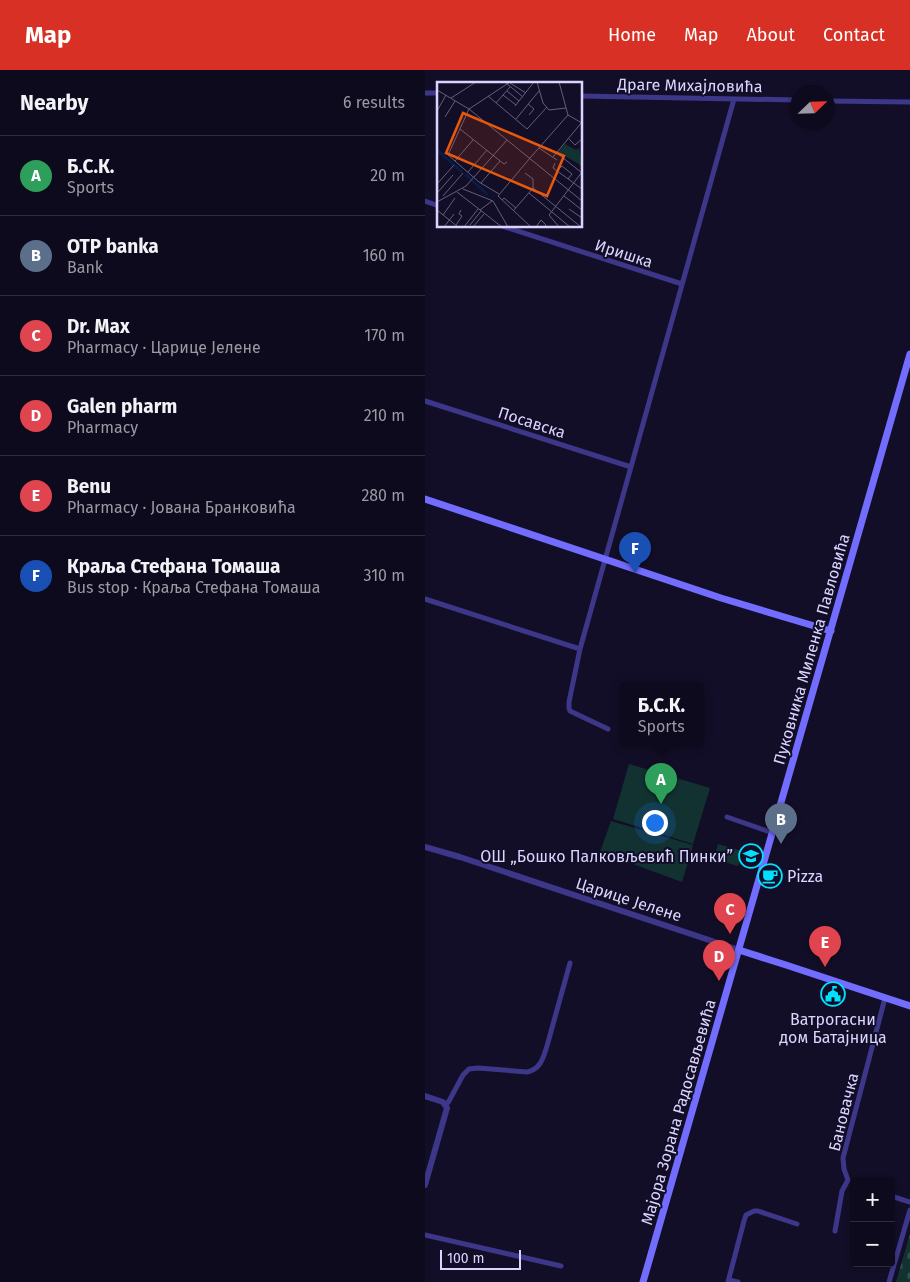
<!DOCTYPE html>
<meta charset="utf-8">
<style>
:root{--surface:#0e0a1d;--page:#171326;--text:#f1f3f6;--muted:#9b9aa4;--line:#2e2b3b;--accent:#d93025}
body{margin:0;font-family:"Fira Sans",sans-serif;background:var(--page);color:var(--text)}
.controls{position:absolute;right:15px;bottom:15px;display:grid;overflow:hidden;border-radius:5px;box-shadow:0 1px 4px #0004}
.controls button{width:45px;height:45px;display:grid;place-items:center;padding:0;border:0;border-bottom:1px solid var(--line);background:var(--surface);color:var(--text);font:25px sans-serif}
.compass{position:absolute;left:365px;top:15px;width:45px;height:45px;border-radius:50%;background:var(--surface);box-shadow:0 1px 4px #0004;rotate:67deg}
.scale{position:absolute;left:15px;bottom:12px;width:81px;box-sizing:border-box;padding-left:5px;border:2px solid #dad5ff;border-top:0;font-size:14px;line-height:18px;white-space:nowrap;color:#dad5ff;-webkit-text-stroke:4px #130e27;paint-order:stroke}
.you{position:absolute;left:229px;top:752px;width:18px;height:18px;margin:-12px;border:4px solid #fff;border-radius:50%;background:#1a73e8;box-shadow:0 0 0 8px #1a73e833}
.badge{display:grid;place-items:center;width:32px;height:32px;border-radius:50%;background:var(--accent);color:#fff;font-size:16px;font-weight:700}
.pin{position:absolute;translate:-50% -41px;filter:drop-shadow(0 1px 2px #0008)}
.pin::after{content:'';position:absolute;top:26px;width:18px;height:15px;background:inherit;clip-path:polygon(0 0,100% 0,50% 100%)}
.popup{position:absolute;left:194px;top:612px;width:85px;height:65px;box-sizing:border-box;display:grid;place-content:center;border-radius:5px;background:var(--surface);filter:drop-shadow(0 1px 4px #0005);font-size:16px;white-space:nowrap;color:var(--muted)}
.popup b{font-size:19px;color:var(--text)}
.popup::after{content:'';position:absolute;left:50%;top:100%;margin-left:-10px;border:10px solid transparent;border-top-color:var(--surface)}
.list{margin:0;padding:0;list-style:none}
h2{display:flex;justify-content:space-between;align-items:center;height:65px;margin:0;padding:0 20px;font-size:21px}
h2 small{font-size:16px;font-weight:400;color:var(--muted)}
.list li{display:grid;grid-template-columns:32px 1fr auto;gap:15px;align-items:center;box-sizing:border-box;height:80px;padding:0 20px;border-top:1px solid var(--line)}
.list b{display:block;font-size:19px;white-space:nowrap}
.list p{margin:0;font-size:16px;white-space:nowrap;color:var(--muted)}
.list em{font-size:16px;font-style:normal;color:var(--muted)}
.map{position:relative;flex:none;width:485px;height:1212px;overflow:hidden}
header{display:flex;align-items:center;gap:30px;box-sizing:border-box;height:70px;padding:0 25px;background:var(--accent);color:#fff}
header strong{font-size:24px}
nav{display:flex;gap:28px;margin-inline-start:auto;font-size:18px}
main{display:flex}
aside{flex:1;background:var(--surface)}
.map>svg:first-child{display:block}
</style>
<header>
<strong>Map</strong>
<nav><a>Home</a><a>Map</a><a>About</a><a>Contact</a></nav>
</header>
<main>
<aside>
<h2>Nearby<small>6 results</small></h2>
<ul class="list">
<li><span class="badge" style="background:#2e9e5b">A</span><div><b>Б.С.К.</b><p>Sports</p></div><em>20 m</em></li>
<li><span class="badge" style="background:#5c6f8a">B</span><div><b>OTP banka</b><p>Bank</p></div><em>160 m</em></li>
<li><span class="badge" style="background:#e0444e">C</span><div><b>Dr. Max</b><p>Pharmacy · Царице Јелене</p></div><em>170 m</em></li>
<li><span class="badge" style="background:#e0444e">D</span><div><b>Galen pharm</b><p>Pharmacy</p></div><em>210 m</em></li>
<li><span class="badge" style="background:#e0444e">E</span><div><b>Benu</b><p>Pharmacy · Јована Бранковића</p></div><em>280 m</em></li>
<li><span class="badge" style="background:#1a4fb4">F</span><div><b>Краља Стефана Томаша</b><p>Bus stop · Краља Стефана Томаша</p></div><em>310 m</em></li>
</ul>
</aside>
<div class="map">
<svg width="485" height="1212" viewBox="0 0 485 1212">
<defs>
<pattern id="cemetery-stones" width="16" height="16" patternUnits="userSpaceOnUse" patternTransform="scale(1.25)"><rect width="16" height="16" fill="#113231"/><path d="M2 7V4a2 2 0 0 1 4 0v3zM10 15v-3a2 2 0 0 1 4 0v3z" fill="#334f50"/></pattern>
</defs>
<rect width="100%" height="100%" fill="#130e27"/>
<path fill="url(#cemetery-stones)" d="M485,1164V1212H471Z"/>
<path fill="#113231" d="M204,694L285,718L268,774L188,749Z
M186,751L268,775L257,812L175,782Z
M293,774L317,781L313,796L289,789Z"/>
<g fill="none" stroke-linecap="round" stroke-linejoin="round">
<path stroke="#3c3789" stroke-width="5" d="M0,23H14
M156,26L372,30
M402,31L485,32
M0,131L14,136
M77,156L257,214
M0,331L206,397
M0,529L155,579
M183,659L145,641L144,638V632L155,579L309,29
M302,747L348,763
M21,1035L24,1031L38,1005L44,999L53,998L102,1002C116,999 118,988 122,976L145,893
M466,1126L485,1132
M410,1161L417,1121L423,1110L419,1099L418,1088L460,928
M0,1165L136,1196
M304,1210L313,1212
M303,1212L319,1151L321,1145L329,1141H333L372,1154
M464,1212L485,1140"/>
<path stroke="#3c3789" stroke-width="6" d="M0,777L35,787L314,880
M0,1026L18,1032L22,1038L0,1115"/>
<path stroke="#726cff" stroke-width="7" d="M0,429L296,528L406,561
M314,880L361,895L485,936
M218,1212L485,284"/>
</g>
<defs>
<g id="school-ring" transform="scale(1.25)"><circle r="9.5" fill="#130e27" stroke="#01e0ff" stroke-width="1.5"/><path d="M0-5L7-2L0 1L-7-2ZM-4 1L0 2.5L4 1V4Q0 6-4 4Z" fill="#01e0ff"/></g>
<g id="cafe-ring" transform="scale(1.25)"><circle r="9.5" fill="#130e27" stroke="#01e0ff" stroke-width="1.5"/><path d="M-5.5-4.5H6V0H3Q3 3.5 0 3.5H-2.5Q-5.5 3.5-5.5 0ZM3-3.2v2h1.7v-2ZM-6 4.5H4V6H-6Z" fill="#01e0ff"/></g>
<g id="civic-ring" transform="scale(1.25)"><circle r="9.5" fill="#130e27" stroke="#01e0ff" stroke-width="1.5"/><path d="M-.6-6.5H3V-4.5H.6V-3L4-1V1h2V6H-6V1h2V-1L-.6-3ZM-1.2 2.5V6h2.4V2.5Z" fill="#01e0ff"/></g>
</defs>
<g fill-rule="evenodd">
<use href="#school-ring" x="326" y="786"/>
<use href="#cafe-ring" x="345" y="806"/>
<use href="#civic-ring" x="408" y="924"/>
</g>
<g text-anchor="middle" stroke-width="4" stroke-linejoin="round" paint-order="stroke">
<g font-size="16" fill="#dad5ff" stroke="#130e27">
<text transform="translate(265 15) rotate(1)" y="6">Драге Михајловића</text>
<text transform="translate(199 183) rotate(18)" y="6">Иришка</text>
<text transform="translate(107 352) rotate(18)" y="6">Посавска</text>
<text transform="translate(386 579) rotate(-74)" y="6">Пуковника Миленка Павловића</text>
<text transform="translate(204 829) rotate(18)" y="6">Царице Јелене</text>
<text transform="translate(253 1042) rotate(-74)" y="6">Мајора Зорана Радосављевића</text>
<text transform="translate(418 1042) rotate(-76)" y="6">Бановачка</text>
</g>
<g font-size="16" fill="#dad5ff" stroke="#130e27" text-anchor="end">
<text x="308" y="792">ОШ „Бошко Палковљевић Пинки”</text>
<text x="362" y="812" text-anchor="start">Pizza</text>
<text x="408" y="955" text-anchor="middle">Ватрогасни<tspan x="408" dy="18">дом Батајница</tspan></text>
</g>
</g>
<g transform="translate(12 12)">
<rect width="145" height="145" fill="#130e27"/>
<path d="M128,62L139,68L142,66L145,84L121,70Z" fill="#113231"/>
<path fill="none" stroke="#081d47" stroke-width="2.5" d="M0,68L25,90M28,92L51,113"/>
<path fill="none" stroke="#635e7d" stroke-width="1" d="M100,0L106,21L112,28L129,26M69,1L86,15M73,1L89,11M0,8L32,27L145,119M70,9L82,19M66,13L79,23M51,14L90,47L110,25M14,16L39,0M59,21L73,5M91,22L97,27L92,33M78,24L97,0M0,29L9,13M131,33L145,41M8,35L18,19M79,37L102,9M23,47L67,82L70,80M132,57L138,63L145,57M102,66L120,78M120,71L145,91M116,75L145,40M93,76L61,114L94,145M93,76L131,33L122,0M18,79L36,58M118,81L116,86L145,107M120,89L125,84L135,92L131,97M31,90L50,68M88,91L96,97V106L144,145M44,101L63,79M0,102L17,83M26,107L56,119L71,145M1,110L16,93M20,110L65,145M92,111L133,145M62,112L42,100L11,73L32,27L73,0M6,114L26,91M127,114L145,128M65,118L67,116L79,126M0,120L29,104L70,58M132,127L145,136M0,128L21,145M43,128L55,119M77,128L96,106M6,133L18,116M19,143L25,134L22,132L24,128M33,143L44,129M7,145L17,132M27,145L41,127M36,145L47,132M99,145L104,138L109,143L107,145M122,145L112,133L145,90"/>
<path fill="#e8590c" fill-opacity="0.15" stroke="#e8590c" stroke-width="2.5" d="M26,31L127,74L110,114L9,71Z"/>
<rect width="145" height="145" fill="none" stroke="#dad5ff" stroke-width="2.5"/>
</g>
</svg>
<div class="controls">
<button>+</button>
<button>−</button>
</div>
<svg class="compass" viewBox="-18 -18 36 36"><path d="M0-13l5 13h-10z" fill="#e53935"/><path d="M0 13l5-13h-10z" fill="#9b9aa4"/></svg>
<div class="scale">100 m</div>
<div class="you"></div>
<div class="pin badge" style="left:236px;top:734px;background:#2e9e5b">A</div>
<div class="popup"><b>Б.С.К.</b>Sports</div>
<div class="pin badge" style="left:356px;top:774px;background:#5c6f8a">B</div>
<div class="pin badge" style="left:305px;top:864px;background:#e0444e">C</div>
<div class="pin badge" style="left:294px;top:911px;background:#e0444e">D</div>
<div class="pin badge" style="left:400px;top:897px;background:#e0444e">E</div>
<div class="pin badge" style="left:210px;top:503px;background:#1a4fb4">F</div>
</div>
</main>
